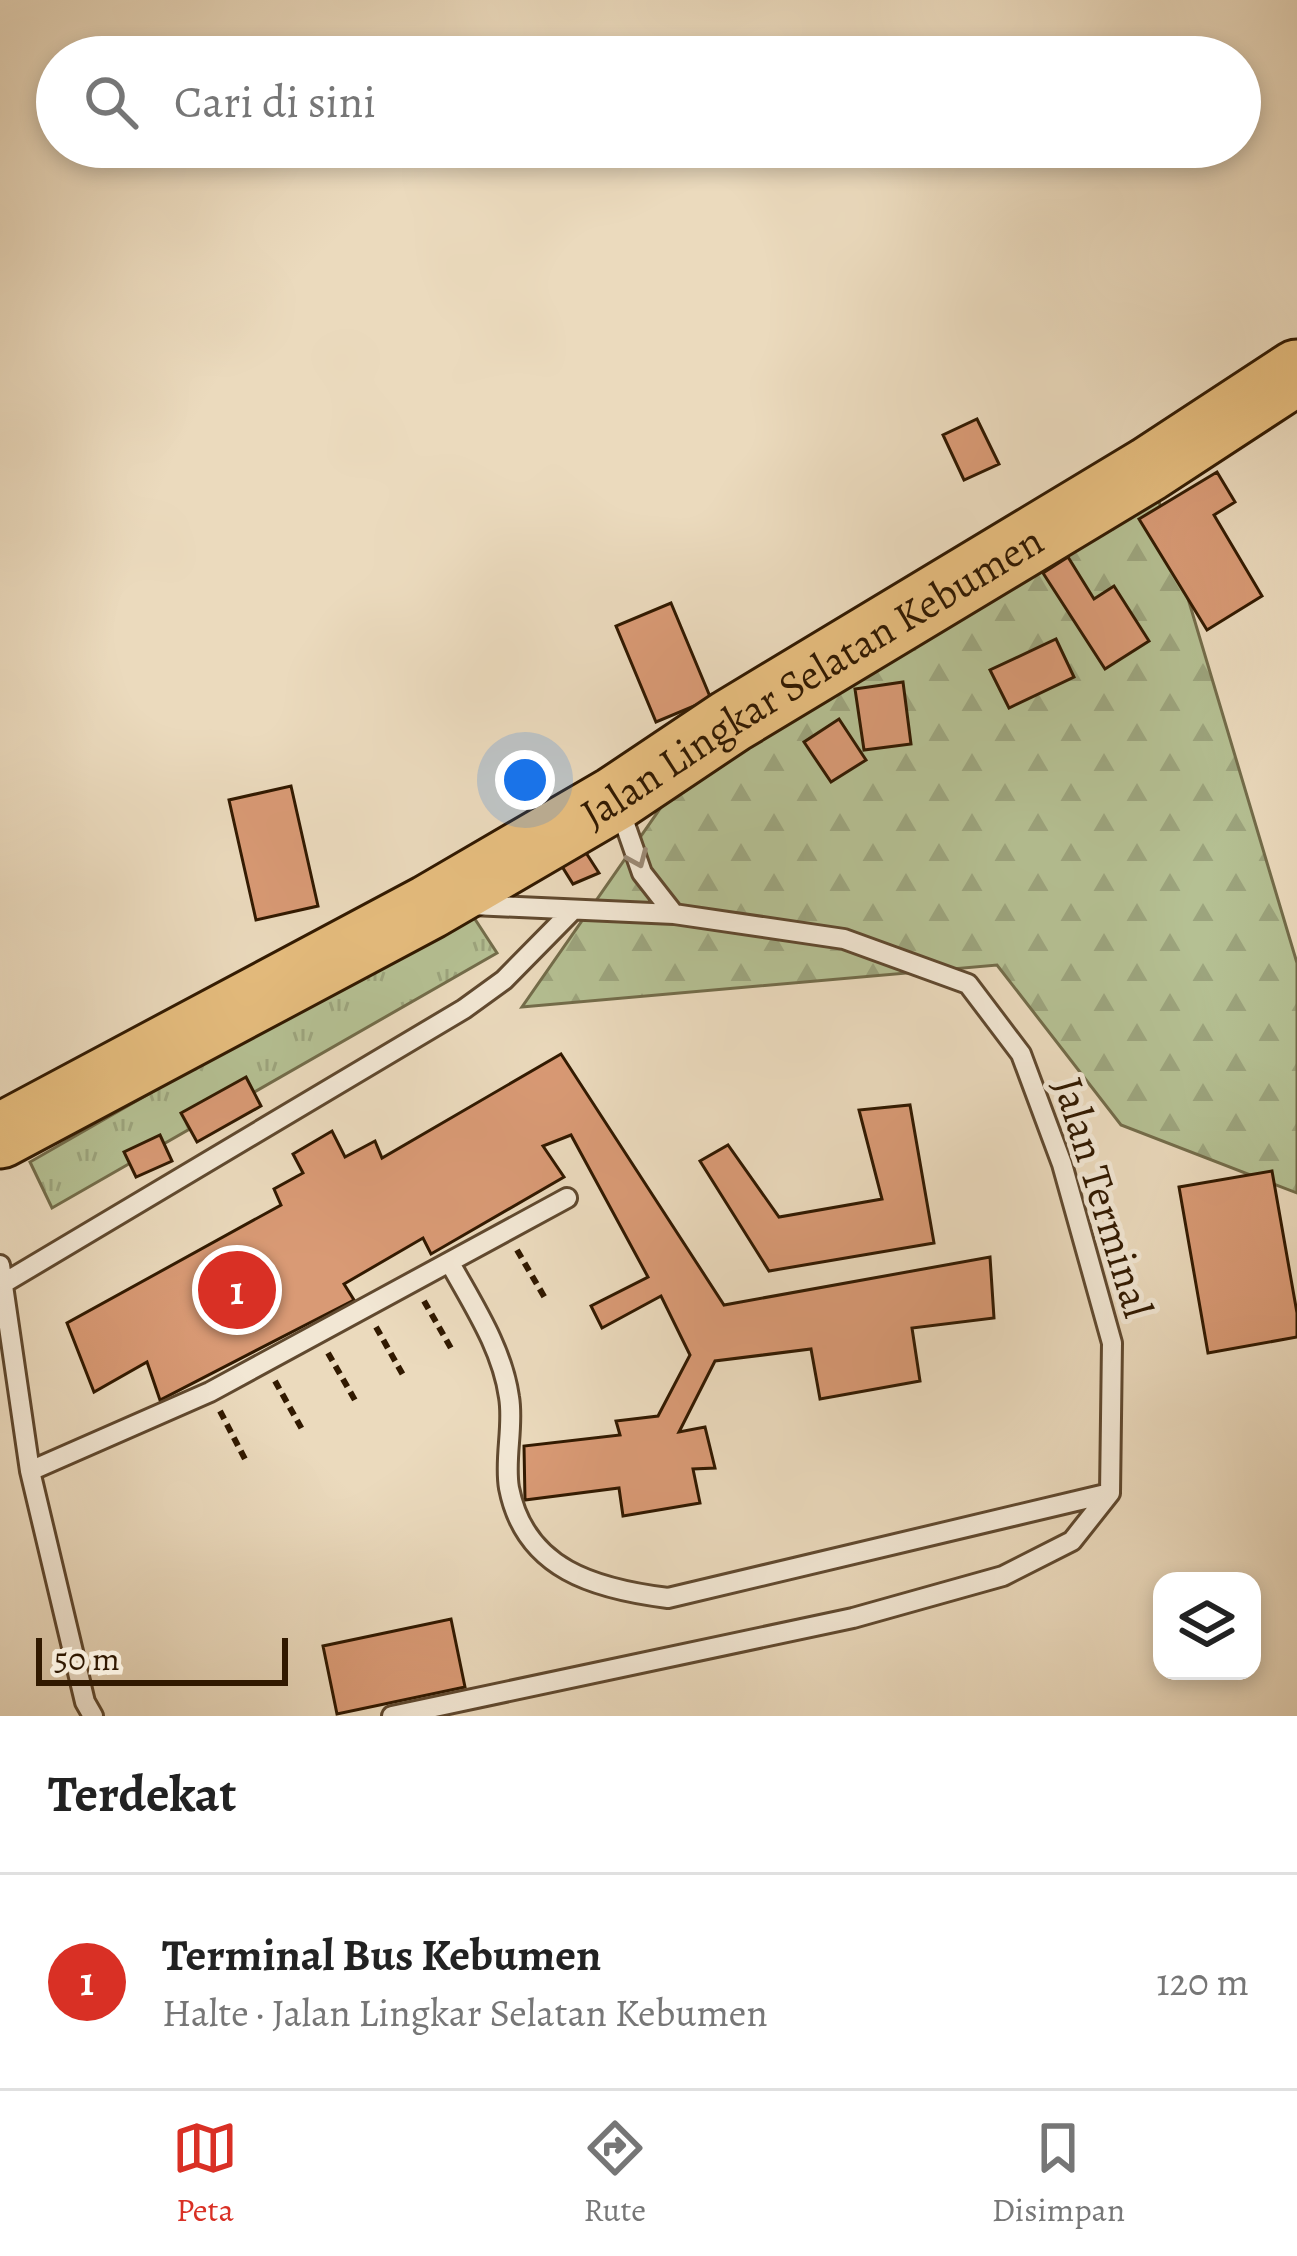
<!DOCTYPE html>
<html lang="id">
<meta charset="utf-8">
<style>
:root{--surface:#fff;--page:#f2f2f2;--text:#222;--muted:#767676;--line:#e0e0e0;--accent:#d93025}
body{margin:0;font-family:Alegreya,serif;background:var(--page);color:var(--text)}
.controls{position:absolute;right:36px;bottom:36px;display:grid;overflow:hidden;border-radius:24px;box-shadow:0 6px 18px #0003}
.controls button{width:108px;height:108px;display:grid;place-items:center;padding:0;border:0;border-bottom:3px solid var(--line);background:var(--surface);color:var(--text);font:60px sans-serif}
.scale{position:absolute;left:36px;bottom:30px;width:252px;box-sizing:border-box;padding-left:12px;border:6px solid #311900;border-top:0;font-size:33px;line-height:42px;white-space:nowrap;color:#311900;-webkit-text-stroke:9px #f2e7d4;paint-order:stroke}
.you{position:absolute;left:525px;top:780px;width:42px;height:42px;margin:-30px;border:9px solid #fff;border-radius:50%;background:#1a73e8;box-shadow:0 0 0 18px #1a73e833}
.badge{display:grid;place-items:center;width:78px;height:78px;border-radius:50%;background:var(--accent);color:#fff;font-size:39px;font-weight:700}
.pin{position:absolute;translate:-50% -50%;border:6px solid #fff;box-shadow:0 3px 12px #0006}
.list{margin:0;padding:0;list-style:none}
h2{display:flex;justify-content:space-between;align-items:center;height:156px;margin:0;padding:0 48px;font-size:51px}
h2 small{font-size:39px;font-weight:400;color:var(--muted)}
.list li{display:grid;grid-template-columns:78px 1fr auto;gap:36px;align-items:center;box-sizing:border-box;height:216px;padding:0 48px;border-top:3px solid var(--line)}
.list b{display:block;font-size:45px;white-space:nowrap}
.list p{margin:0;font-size:39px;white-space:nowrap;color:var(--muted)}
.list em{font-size:39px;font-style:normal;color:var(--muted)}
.icon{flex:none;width:66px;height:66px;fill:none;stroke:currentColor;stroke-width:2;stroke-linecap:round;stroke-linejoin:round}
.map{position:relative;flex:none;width:1297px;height:1716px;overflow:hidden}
.search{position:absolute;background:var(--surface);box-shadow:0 6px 18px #0003;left:36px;right:36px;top:36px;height:132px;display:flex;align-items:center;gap:30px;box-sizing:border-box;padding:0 42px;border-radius:66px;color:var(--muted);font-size:45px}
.sheet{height:372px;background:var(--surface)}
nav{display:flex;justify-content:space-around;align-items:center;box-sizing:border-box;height:168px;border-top:3px solid var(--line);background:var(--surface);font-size:33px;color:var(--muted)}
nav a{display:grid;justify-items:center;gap:6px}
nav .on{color:var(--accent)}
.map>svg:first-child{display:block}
</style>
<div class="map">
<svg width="1297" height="1716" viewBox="0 0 1297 1716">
<defs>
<pattern id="forest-firs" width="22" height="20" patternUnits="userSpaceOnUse" patternTransform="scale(3)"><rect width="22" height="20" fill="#b5c093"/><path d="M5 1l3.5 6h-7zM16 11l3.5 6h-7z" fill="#9ca47d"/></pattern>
<pattern id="park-tufts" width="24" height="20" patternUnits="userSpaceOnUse" patternTransform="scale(3)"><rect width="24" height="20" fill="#b5c093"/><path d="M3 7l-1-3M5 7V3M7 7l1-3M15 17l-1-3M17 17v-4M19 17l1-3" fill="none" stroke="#9ca47d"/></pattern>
</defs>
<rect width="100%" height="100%" fill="#ebdabd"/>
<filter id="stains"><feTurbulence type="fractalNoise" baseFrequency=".00167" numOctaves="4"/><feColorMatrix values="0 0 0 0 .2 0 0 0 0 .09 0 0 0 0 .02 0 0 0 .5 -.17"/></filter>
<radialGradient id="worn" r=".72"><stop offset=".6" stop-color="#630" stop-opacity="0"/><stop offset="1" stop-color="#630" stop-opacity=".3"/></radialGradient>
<path fill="url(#forest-firs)" stroke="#736c4a" stroke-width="3" d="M1146,458L1297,963V1193L1121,1125L997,965L522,1007L728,711Z"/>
<path fill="url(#park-tufts)" stroke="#736c4a" stroke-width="3" d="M469,910L497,953L52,1208L30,1162Z"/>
<path fill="#d99a75" stroke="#311900" stroke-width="3" d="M977,419L999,464L964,480L943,435Z
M1217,472L1235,502L1214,515L1262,596L1207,630L1139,519Z
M1068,557L1094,599L1114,586L1149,641L1105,669L1043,573Z
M671,603L711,699L656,722L616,626Z
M1056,639L1074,677L1009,708L990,670Z
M903,682L911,744L864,750L855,689Z
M839,719L866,760L831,782L804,742Z
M291,786L318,906L256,920L229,800Z
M572,831L599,873L573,884L548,844Z
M561,1054L724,1305L990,1257L994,1318L912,1328L920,1381L820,1399L811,1349L715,1361L679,1432L705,1427L715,1468L693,1469L700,1503L623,1516L619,1488L525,1500L524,1446L620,1435L616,1421L658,1416L690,1355L661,1296L602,1328L591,1306L648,1277L571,1135L543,1146L564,1177L431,1254L423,1238L344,1284L354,1300L160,1400L147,1362L94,1392L67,1323L281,1205L274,1189L303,1173L293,1154L332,1131L345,1157L375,1141L382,1158Z
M246,1077L261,1106L197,1142L181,1113Z
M910,1105L934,1243L769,1271L700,1161L728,1145L779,1217L882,1199L859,1110Z
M160,1135L172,1161L136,1177L124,1152Z
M1272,1171L1297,1313V1337L1208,1353L1179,1187Z
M451,1619L465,1687L337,1714L323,1646Z"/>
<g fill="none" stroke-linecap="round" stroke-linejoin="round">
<g stroke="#60492f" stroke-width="24">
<path id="lane" d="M619,807L642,873L674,914
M450,1263C473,1305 502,1348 509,1397C514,1426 504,1459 509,1488C525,1570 596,1589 668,1598L1110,1493
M0,1265L30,1471L85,1702L93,1716
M4,1283L464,1009L504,980L571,912
M30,1471L210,1392L567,1198
M392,1716L853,1618L1003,1576L1072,1541L1110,1493L1112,1343L1062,1164L1021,1054L968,984L844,939L674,914L472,905"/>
</g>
<g stroke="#311900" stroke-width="69">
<g id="highway">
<path id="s1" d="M0,1136L429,907L616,798L731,721L1149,469L1297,372"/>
</g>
</g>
<path stroke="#311900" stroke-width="6" stroke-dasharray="9 6" stroke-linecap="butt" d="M517,1250L545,1298
M424,1301L452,1350
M376,1327L403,1375
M328,1353L356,1402
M275,1381L303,1431
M220,1411L247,1463"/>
<use href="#lane" stroke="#f2e7d4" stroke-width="18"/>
<use href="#highway" stroke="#e6bd7e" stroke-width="63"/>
</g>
<defs><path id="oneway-chevron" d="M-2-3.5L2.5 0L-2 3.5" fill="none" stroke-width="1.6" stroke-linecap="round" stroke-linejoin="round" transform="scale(3)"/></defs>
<use stroke="#9b8a75" href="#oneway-chevron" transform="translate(638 859) rotate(67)"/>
<g text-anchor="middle" stroke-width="10" stroke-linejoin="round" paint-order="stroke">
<g font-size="42" fill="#311900" stroke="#f2e7d4">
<text dy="15" stroke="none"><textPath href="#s1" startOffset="933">Jalan Lingkar Selatan Kebumen</textPath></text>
<text transform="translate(1104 1197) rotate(73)" y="15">Jalan Terminal</text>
</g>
</g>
<rect width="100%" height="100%" filter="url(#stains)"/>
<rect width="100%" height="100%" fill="url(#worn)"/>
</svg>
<div class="controls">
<button><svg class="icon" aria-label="layers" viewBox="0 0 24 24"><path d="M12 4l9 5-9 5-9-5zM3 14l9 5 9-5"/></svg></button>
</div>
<div class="scale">50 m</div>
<div class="you"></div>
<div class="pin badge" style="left:237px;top:1290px">1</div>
<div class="search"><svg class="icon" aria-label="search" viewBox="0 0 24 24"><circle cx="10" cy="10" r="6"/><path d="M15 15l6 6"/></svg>Cari di sini</div>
</div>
<section class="sheet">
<h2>Terdekat<small></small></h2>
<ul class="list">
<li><span class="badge">1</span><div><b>Terminal Bus Kebumen</b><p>Halte · Jalan Lingkar Selatan Kebumen</p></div><em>120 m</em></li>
</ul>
</section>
<nav>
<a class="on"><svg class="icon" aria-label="map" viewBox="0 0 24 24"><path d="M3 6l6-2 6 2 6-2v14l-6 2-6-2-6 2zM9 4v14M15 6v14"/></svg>Peta</a>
<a><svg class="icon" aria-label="directions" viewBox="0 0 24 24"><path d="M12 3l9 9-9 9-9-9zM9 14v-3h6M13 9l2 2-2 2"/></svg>Rute</a>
<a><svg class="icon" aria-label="saved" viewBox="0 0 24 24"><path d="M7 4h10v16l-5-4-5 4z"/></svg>Disimpan</a>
</nav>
